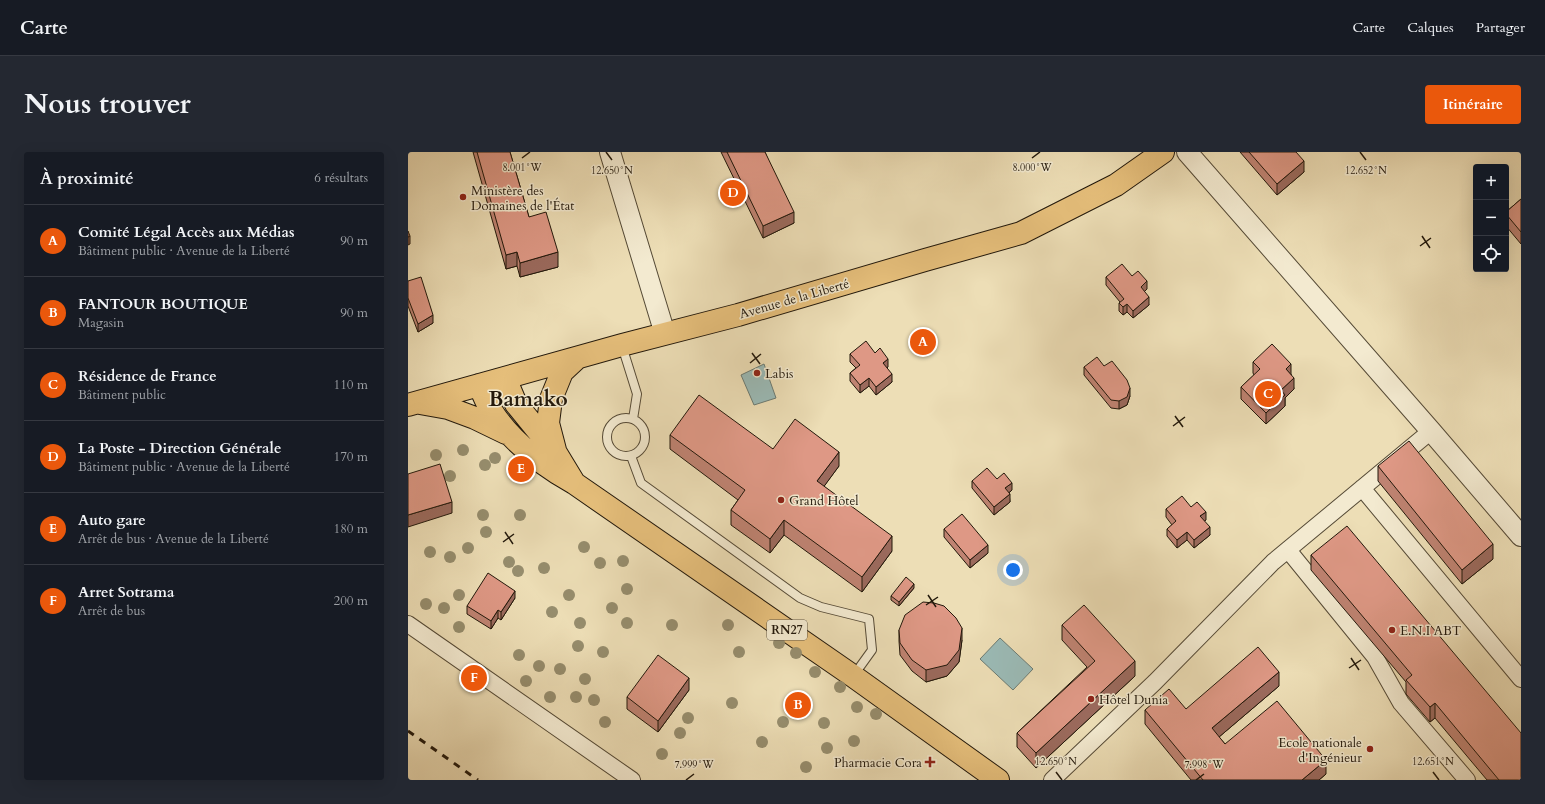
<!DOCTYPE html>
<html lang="fr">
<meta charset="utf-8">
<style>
:root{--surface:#171b24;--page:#242831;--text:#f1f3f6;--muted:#9ea1a6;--line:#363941;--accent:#ea580c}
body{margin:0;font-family:Cardo,serif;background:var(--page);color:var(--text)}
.controls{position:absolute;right:12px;top:12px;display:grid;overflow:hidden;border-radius:4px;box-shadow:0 4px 16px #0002}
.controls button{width:36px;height:36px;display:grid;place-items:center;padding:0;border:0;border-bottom:1px solid var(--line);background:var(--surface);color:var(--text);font:20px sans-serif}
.you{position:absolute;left:605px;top:418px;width:14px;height:14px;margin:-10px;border:3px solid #fff;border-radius:50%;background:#1a73e8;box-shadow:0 0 0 6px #1a73e833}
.badge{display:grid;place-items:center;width:26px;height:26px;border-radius:50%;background:var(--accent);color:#fff;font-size:13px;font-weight:700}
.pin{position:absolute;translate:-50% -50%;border:2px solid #fff;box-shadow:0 1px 4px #0006}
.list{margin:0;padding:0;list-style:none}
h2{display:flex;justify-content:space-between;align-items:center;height:52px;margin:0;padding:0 16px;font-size:17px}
h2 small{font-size:13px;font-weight:400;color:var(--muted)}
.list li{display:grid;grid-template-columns:26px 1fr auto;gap:12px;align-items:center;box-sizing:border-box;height:72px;padding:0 16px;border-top:1px solid var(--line)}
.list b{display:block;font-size:15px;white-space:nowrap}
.list p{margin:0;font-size:13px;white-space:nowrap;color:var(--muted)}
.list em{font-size:13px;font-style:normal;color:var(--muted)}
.icon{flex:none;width:22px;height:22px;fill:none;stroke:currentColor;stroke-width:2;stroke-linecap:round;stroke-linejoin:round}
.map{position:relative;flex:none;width:1113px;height:628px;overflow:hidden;border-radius:4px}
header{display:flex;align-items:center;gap:24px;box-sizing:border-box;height:56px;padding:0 20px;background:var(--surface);border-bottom:1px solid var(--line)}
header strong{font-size:19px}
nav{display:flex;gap:22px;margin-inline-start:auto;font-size:14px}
.intro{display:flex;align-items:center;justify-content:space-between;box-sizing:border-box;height:96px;padding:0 24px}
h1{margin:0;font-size:28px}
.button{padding:10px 18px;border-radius:4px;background:var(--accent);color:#fff;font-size:14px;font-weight:700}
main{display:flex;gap:24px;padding:0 24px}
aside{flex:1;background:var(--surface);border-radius:4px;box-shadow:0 4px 16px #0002}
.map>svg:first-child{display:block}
</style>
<header>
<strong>Carte</strong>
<nav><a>Carte</a><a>Calques</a><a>Partager</a></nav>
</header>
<div class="intro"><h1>Nous trouver</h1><a class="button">Itinéraire</a></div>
<main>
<aside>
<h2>À proximité<small>6 résultats</small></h2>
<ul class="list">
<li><span class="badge">A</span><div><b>Comité Légal Accès aux Médias</b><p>Bâtiment public · Avenue de la Liberté</p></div><em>90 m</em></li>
<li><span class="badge">B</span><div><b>FANTOUR BOUTIQUE</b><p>Magasin</p></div><em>90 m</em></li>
<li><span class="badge">C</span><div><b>Résidence de France</b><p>Bâtiment public</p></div><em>110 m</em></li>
<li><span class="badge">D</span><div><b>La Poste - Direction Générale</b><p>Bâtiment public · Avenue de la Liberté</p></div><em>170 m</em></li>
<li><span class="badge">E</span><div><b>Auto gare</b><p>Arrêt de bus · Avenue de la Liberté</p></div><em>180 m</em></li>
<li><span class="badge">F</span><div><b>Arret Sotrama</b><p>Arrêt de bus</p></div><em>200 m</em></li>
</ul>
</aside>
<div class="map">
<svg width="1113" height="628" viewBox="0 0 1113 628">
<rect width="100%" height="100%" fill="#eddeb6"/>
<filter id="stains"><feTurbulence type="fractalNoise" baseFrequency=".005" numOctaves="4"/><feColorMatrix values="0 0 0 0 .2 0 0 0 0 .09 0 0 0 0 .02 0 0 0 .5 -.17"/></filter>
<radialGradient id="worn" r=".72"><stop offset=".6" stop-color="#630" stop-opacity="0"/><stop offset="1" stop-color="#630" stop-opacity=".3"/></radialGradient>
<path fill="#9bbbb7" stroke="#6b7a72" d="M356,212L368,246L346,253L333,223Z
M592,486L625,517L605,538L572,507Z"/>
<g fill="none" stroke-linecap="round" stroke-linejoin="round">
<g stroke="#554a36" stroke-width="10">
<path id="service" d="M214,194L229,242L225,267
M199 285a19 19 0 1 1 38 0a19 19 0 1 1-38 0Z
M223,304L233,331L392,446L413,455L461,467L464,498L446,523"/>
</g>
<g stroke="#554a36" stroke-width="18">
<path id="minor" d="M954,336L1113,527
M880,398L967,505L993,551L1059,628
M0,472L224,628
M644,628L747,530L865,410L1023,279"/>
</g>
<g stroke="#554a36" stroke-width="22">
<path id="tertiary" d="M202,0L257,182
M779,0L1023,279L1113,384"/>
</g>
<g stroke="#22180b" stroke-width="24">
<path id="primary" d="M97,226L108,252L148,301L165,329
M71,233C75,241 78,250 83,258C103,290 134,313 166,331L445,524L590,628
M12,251L40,256L67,266L98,281
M0,253L214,193L330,163L517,108L613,81L708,33L755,0
M147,298L140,271L143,247L154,220L169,206"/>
</g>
<use href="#service" stroke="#f3ead0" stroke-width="8"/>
<use href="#minor" stroke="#f3ead0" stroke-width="16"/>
<use href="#tertiary" stroke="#f3ead0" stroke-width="20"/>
<use href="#primary" stroke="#e6bf7b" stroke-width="22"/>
<path stroke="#22180b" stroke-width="3" stroke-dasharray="7 7" stroke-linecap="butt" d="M0,579L70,628"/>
</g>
<g fill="#968d6d">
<circle cx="55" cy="298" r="6"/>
<circle cx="28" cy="303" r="6"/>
<circle cx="87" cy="306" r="6"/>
<circle cx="77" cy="313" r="6"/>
<circle cx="42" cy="324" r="6"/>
<circle cx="75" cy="363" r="6"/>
<circle cx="112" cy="363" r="6"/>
<circle cx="78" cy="380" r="6"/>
<circle cx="176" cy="395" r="6"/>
<circle cx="60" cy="396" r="6"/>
<circle cx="22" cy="400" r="6"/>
<circle cx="42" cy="405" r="6"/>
<circle cx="215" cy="409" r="6"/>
<circle cx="101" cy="410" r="6"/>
<circle cx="192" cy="411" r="6"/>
<circle cx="136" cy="416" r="6"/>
<circle cx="110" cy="419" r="6"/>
<circle cx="219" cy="437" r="6"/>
<circle cx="51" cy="443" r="6"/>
<circle cx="161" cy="443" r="6"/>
<circle cx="18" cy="452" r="6"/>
<circle cx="36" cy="456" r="6"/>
<circle cx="204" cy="456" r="6"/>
<circle cx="144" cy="460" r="6"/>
<circle cx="172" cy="471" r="6"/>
<circle cx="219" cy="471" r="6"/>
<circle cx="264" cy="473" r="6"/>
<circle cx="320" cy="473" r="6"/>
<circle cx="51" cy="475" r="6"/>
<circle cx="371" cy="491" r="6"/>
<circle cx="170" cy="494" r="6"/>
<circle cx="195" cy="500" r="6"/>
<circle cx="331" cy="500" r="6"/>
<circle cx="388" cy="501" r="6"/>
<circle cx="111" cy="503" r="6"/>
<circle cx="131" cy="514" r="6"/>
<circle cx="152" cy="517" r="6"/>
<circle cx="407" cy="520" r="6"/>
<circle cx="177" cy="527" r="6"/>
<circle cx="118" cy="529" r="6"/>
<circle cx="432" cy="535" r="6"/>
<circle cx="142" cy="545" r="6"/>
<circle cx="168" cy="545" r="6"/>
<circle cx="186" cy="548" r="6"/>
<circle cx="324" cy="551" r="6"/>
<circle cx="449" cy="555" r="6"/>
<circle cx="468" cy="562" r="6"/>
<circle cx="280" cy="566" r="6"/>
<circle cx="197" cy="570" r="6"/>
<circle cx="375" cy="570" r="6"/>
<circle cx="416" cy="571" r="6"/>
<circle cx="272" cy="581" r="6"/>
<circle cx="446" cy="589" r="6"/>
<circle cx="354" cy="590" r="6"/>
<circle cx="419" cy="596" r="6"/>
<circle cx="254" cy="602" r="6"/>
<circle cx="398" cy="615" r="6"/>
</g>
<path fill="#bf8372" stroke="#22180b" d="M65,0H102L121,65L150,115L112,125L109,114L98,117Z
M313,0H357L386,71L355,86Z
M832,0H888L896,20L869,43Z
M1113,47V92L1098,74V60Z
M724,124L739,137L736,139L741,153L725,166L719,160L715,163L711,159V151L712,150L698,133V125Z
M0,129L25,171L10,180L0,154Z
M467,201L480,215L479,216L484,230L468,243L461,234L452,241L442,229V221L448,216L442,210V202Z
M845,210L883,222L886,237L877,246V254L858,272L833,247V235L846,223L845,221Z
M696,214L722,244L719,253L711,257L703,256L676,223V215Z
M262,283L365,297L431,314L416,334L484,399L454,440L376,383L362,401L323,373V358L330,348L262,297Z
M970,314L1085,407L1054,432L970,329Z
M564,329L604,338L601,341L602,350L586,363L564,336Z
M783,355L798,368L796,369L802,383L786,396L779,388L769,396L759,384V377L764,373L758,365V357Z
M536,377L580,401L562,416L536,385Z
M903,403L1113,628H1079L1027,566L1022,570L998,542V530L903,418Z
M506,436L491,454L483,448V444Z
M107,446L93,468L90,466L83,477L59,462V454Z
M654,473L727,524L628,616L609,595V581L679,515L654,488Z
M491,478L554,488L551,510L539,524L518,530L504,519L492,503L491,489Z
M871,534L811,585L817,592L918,622L911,628H783L737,572V558L778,557Z
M281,538L250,580L219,557V545Z"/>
<path fill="#9b6a5d" stroke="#22180b" d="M896,9V20L869,43V32Z
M386,60V71L355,86V74Z
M2,84V92L0,93V85Z
M109,100V114L98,117V103Z
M150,100V115L112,125V111Z
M739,129V137L733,143V135Z
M741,145V153L725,166V159Z
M719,152V160L715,163V155Z
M25,163V171L10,180V172Z
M480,207V215L475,219V211Z
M883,212V223L878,217Z
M484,222V230L468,243V235Z
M461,226V234L452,241V233Z
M886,226V237L877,246V254L858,272V261L873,238Z
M722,236V244L719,253L711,257V249Z
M431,300V314L409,344V329Z
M604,331V338L597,344V336Z
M602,342V350L586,363V355Z
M44,350V361L0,375V363Z
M798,360V368L792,372V364Z
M376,368V383L362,401V387Z
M802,375V383L786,396V388Z
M779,380V388L769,396V388Z
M484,384V399L454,440V425Z
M1085,392V407L1054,432V418Z
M580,393V401L562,416V408Z
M506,432V436L491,454V450Z
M107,439V446L93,468V460Z
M90,458V466L83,477V469Z
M554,476V488L551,510L539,524L518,530V518Z
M727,509V524L628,616V601Z
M871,520V534L804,591V576Z
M281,526V538L250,580V569Z
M1027,551V566L1022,570V555Z
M918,608V622L911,628H894Z"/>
<path fill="#de9885" stroke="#22180b" d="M69,0H102L121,65L138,60L150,100L112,111L109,100L98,103Z
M319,0H357L386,60L355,74Z
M841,0H888L896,9L869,32Z
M1113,47V80L1098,62V60Z
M0,79L2,84L0,85Z
M714,112L724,124L730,119L739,129L733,135L741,145L725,159L719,152L715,155L711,151L716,147L698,125Z
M13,125L25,163L10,172L0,146V129Z
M458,189L467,201L472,196L480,207L475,211L484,222L468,235L461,226L452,233L442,221L452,213L442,202Z
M864,192L883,212L878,217L886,226L873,238L877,243L858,261L833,235L852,217L845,210Z
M689,205L696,214L704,209L719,228L722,236L719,245L711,249L703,248L676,215Z
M291,243L365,297L387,267L431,300L409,329L484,384L454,425L376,368L362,387L323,358L337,338L262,283Z
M1001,289L1085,392L1054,418L970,314Z
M32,312L44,350L0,363V322Z
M579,316L589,327L596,321L604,331L597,336L602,342L586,355L564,329Z
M774,344L783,355L789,350L798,360L792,364L802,375L786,388L779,380L769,388L759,377L768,369L758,357Z
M554,362L580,393L562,408L536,377Z
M939,374L1113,581V628H1091L1027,551L1022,555L998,528L1004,523L903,403Z
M80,421L107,439L93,460L90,458L83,469L59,454Z
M498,425L506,432L491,450L483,444Z
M515,450L526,451L536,454L548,466L554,476L551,498L539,513L518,518L504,508L492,491L491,478L497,463Z
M676,453L727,509L628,601L609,581L687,509L654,473Z
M850,495L871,520L804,576L817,592L869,549L918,608L894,628H795L737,558L761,537L778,557Z
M250,503L281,526L250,569L219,545Z"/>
<path fill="none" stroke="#22180b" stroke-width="1.5" d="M198,0L204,8M952,0L958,8M114,6L122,0M624,6L632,0M1014,84L1022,96M1012,94L1023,86M344,201L352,212M342,211L353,202M767,264L775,275M765,274L777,265M97,380L105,392M95,390L106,382M520,443L528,455M518,453L530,445M943,506L951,518M941,516L953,508M648,620L654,628M1025,620L1031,628M278,628L286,622M788,628L796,622"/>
<g fill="#8f2418" stroke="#f3ead0" stroke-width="1.5">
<circle cx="55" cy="45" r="4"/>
<circle cx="349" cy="221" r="4"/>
<circle cx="373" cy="348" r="4"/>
<circle cx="984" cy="478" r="4"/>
<circle cx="683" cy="547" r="4"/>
<circle cx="962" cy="597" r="4"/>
<path d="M520 604h4v4h4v4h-4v4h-4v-4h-4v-4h4z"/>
</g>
<g text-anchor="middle" stroke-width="3" stroke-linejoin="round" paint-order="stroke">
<rect fill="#f3ead0" stroke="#615746" stroke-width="1" x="359" y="468" width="40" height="20" rx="3"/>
<g font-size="12" font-weight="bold" fill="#22180b">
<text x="379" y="482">RN27</text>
</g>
<g font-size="13" fill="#22180b" stroke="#f3ead0" text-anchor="start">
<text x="63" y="43">Ministère des<tspan x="63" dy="15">Domaines de l'État</tspan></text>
<text x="357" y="226">Labis</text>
<text x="381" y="353">Grand Hôtel</text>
<text x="992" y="483">E.N.I ABT</text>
<text x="691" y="552">Hôtel Dunia</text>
<text x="954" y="595" text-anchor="end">Ecole nationale<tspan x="954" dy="15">d'Ingénieur</tspan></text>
<text x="514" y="615" text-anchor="end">Pharmacie Cora</text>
</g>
<g font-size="13" fill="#22180b" stroke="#f3ead0">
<text transform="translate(386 146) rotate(-16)" y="5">Avenue de la Liberté</text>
</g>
<g font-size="21" font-weight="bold" fill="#22180b" stroke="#f3ead0">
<text x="120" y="254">Bamako</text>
</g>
</g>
<g font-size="10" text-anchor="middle" fill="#22180b" stroke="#f3ead0" stroke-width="3" stroke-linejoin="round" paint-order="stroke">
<text x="114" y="19">8.001°W</text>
<text x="624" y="19">8.000°W</text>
<text x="204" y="22">12.650°N</text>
<text x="958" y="22">12.652°N</text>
<text x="648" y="613">12.650°N</text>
<text x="1025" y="613">12.651°N</text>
<text x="286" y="616">7.999°W</text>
<text x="796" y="616">7.998°W</text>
</g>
<rect width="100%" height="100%" filter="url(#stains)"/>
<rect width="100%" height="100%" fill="url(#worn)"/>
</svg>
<div class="controls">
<button>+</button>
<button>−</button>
<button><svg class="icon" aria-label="locate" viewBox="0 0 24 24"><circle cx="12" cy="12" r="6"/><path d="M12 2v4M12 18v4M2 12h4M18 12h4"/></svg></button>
</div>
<div class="you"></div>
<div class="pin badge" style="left:515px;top:190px">A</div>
<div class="pin badge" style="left:390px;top:553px">B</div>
<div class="pin badge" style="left:860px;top:242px">C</div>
<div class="pin badge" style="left:325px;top:41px">D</div>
<div class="pin badge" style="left:113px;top:317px">E</div>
<div class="pin badge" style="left:66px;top:526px">F</div>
</div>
</main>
